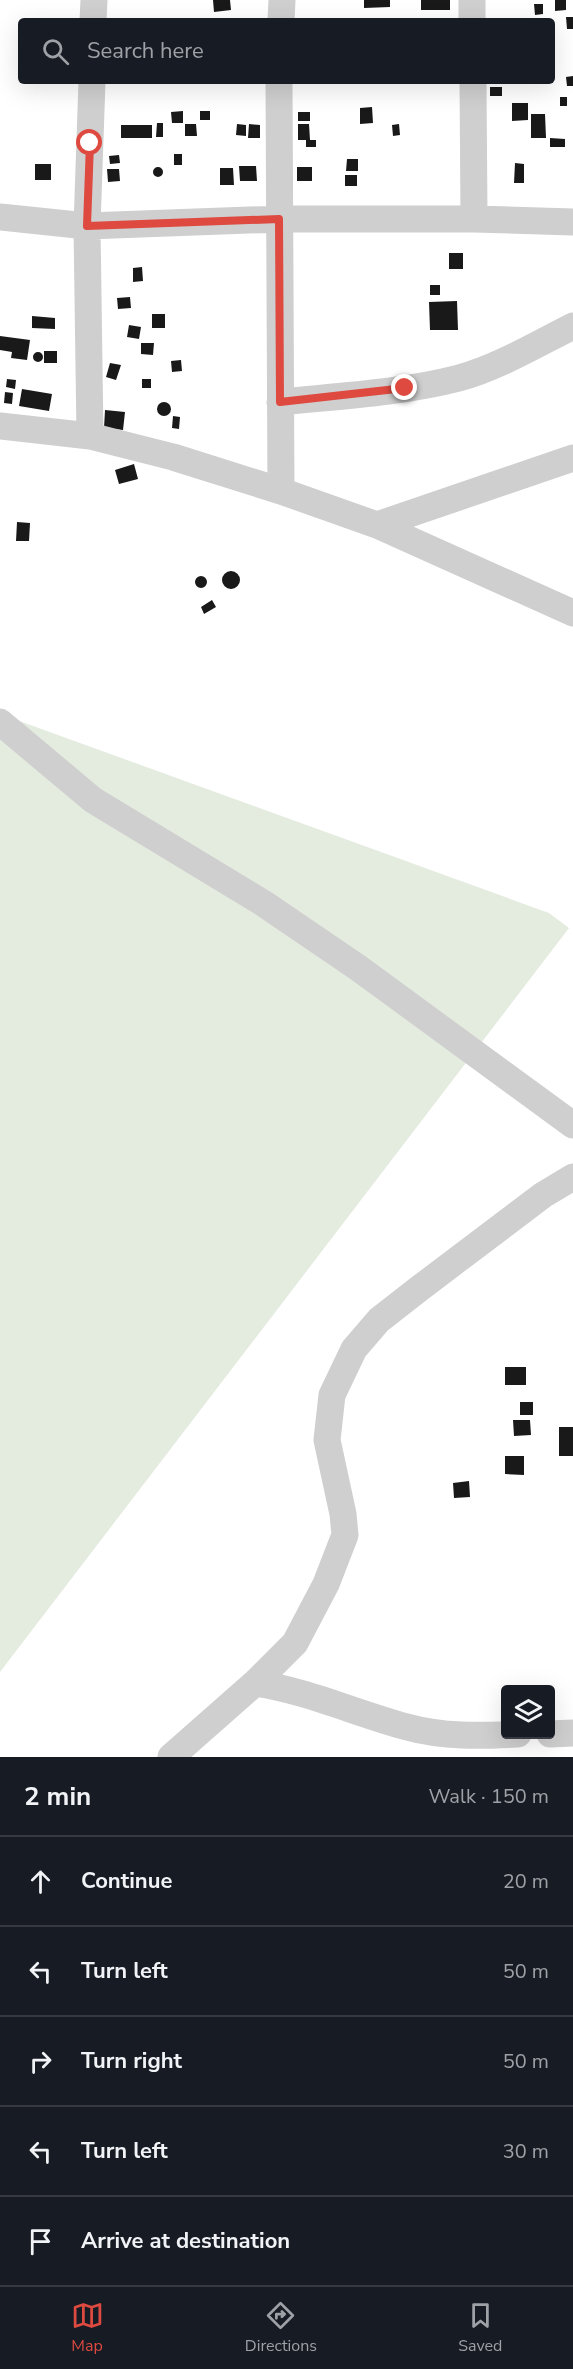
<!DOCTYPE html>
<meta charset="utf-8">
<style>
:root{--surface:#171b24;--page:#20242c;--text:#f1f3f6;--muted:#9ea1a6;--line:#363941;--accent:#de4a40}
body{margin:0;font-family:"Nunito Sans",sans-serif;background:var(--page);color:var(--text)}
.controls{position:absolute;right:18px;bottom:18px;display:grid;overflow:hidden;border-radius:6px;box-shadow:0 6px 24px #0002}
.controls button{width:54px;height:54px;display:grid;place-items:center;padding:0;border:0;border-bottom:2px solid var(--line);background:var(--surface);color:var(--text);font:30px sans-serif}
.stop{position:absolute;width:18px;height:18px;margin:-14px;border:4px solid #de4a40;border-radius:50%;background:#fff}
.stop.end{background:#de4a40;border-color:#fff;box-shadow:0 2px 6px #0008}
.list{margin:0;padding:0;list-style:none}
h2{display:flex;justify-content:space-between;align-items:center;height:78px;margin:0;padding:0 24px;font-size:26px}
h2 small{font-size:20px;font-weight:400;color:var(--muted)}
.list li{display:grid;grid-template-columns:39px 1fr auto;gap:18px;align-items:center;box-sizing:border-box;height:90px;padding:0 24px;border-top:2px solid var(--line)}
.list b{display:block;font-size:22px;white-space:nowrap}
.list em{font-size:20px;font-style:normal;color:var(--muted)}
.icon{flex:none;width:33px;height:33px;fill:none;stroke:currentColor;stroke-width:2;stroke-linecap:round;stroke-linejoin:round}
.map{position:relative;flex:none;width:573px;height:1757px;overflow:hidden}
.search{position:absolute;background:var(--surface);box-shadow:0 6px 24px #0002;left:18px;right:18px;top:18px;height:66px;display:flex;align-items:center;gap:15px;box-sizing:border-box;padding:0 21px;border-radius:6px;color:var(--muted);font-size:22px}
.sheet{height:528px;background:var(--surface)}
nav{display:flex;justify-content:space-around;align-items:center;box-sizing:border-box;height:84px;border-top:2px solid var(--line);background:var(--surface);font-size:16px;color:var(--muted)}
nav a{display:grid;justify-items:center;gap:3px}
nav .on{color:var(--accent)}
.map>svg:first-child{display:block}
</style>
<div class="map">
<svg width="573" height="1757" viewBox="0 0 573 1757">
<rect width="100%" height="100%" fill="#fff"/>
<path fill="#e4ebdf" d="M0,714L549,913L569,928L0,1672Z"/>
<path fill="#191919" d="M213,0H230L231,10L214,12Z
M364,0H390V7L364,8Z
M421,0H450V10H421Z
M555,0H566V10L555,11Z
M534,4H543V14L535,15Z
M566,17H573V29H567Z
M573,76V86H567L566,77Z
M490,87H502V96H490Z
M560,97H567V106H560Z
M512,103H528V120L512,121Z
M372,107L373,123L360,124V108Z
M183,111V123H172L171,112Z
M200,111H210V120H200Z
M298,112H310V121H298Z
M531,114H545L546,138H531Z
M157,123H163V137H156Z
M185,124H196L197,136H185Z
M237,124L246,125V136L236,135Z
M249,124L260,125V138H248Z
M298,124H309L310,140H316V147H306V140H298Z
M399,124L400,135L393,136L392,125Z
M121,125H152V138H121Z
M550,138L565,139V147H550Z
M174,154H182V165H174Z
M119,155L120,163L110,164L109,156Z
M347,159H358V171H346Z
M515,163L524,164V183H514Z
M35,164H51V180H35Z
M239,166H256L257,181H240Z
M153 172a5 5 0 1 1 10 0a5 5 0 1 1-10 0Z
M297,167H312V181H297Z
M220,168H233L234,185H220Z
M107,169H119L120,181L108,182Z
M345,175H357V186H345Z
M449,253H463V269H449Z
M142,267L143,281L133,282V268Z
M430,285H440V295H430Z
M130,297L131,308L118,309L117,298Z
M457,301L458,330H430L429,302Z
M152,314H165V328H152Z
M32,316L55,318V329L32,328Z
M129,325L141,327L139,339L127,337Z
M0,336L30,340L27,360L11,358L12,352L0,350Z
M141,343H154L153,355L141,354Z
M44,351H57V363H44Z
M33 357a5 5 0 1 1 10 0a5 5 0 1 1-10 0Z
M181,360L182,371L172,372L171,361Z
M110,363L121,365L116,380L106,377Z
M7,379L16,380L15,389L6,387Z
M142,379H151V388H142Z
M22,389L52,394L49,411L19,406Z
M5,392L13,393L12,404L4,403Z
M157 409a7 7 0 1 1 14 0a7 7 0 1 1-14 0Z
M105,410L125,412L123,430L104,428Z
M173,416L180,417L179,429L172,428Z
M134,464L138,479L119,484L115,470Z
M17,522L30,523L29,541H16Z
M222 580a9 9 0 1 1 18 0a9 9 0 1 1-18 0Z
M195 582a6 6 0 1 1 12 0a6 6 0 1 1-12 0Z
M212,600L216,607L204,614L201,607Z
M505,1367H526V1385H505Z
M520,1402H533V1415H520Z
M513,1420H530L531,1435L514,1436Z
M559,1427H573V1456H559Z
M505,1456H524V1475L505,1474Z
M469,1481L470,1497L454,1498L453,1483Z"/>
<g fill="none" stroke-linecap="round" stroke-linejoin="round">
<path stroke="#cfcfcf" stroke-width="27" d="M472,0V21
M93,21L94,0
M281,21L282,0
M279,81L281,491
M473,81L474,219
M0,217L87,226L279,219H474L573,222
M280,402C340,396 401,393 459,378C499,367 537,344 573,326
M0,426L90,436L173,457L281,491L377,525L573,613
M90,436L87,226L92,81
M377,525L573,458
M0,722L93,800L263,903L357,967L573,1125
M255,1683C308,1691 355,1713 407,1727C443,1737 481,1736 518,1734
M550,1734L573,1733
M171,1757L255,1683L295,1643L326,1584L345,1535L343,1514L327,1440L332,1395L354,1349L379,1320L420,1288L543,1195L573,1177"/>
</g>
<g fill="none" stroke-linecap="round" stroke-linejoin="round">
<path stroke="#de4a40" stroke-width="8" d="M90,143L87,226L279,219L280,402L405,388"/>
</g>
</svg>
<div class="controls">
<button><svg class="icon" aria-label="layers" viewBox="0 0 24 24"><path d="M12 4l9 5-9 5-9-5zM3 14l9 5 9-5"/></svg></button>
</div>
<div class="stop" style="left:90px;top:143px"></div>
<div class="stop end" style="left:405px;top:388px"></div>
<div class="search"><svg class="icon" aria-label="search" viewBox="0 0 24 24"><circle cx="10" cy="10" r="6"/><path d="M15 15l6 6"/></svg>Search here</div>
</div>
<section class="sheet">
<h2>2 min<small>Walk · 150 m</small></h2>
<ul class="list">
<li><svg class="icon" aria-label="ahead" viewBox="0 0 24 24"><path d="M12 20V5M6 11l6-6 6 6"/></svg><div><b>Continue</b></div><em>20 m</em></li>
<li><svg class="icon" aria-label="left" viewBox="0 0 24 24"><path d="M17 20v-9H6M10 6l-5 5 5 5"/></svg><div><b>Turn left</b></div><em>50 m</em></li>
<li><svg class="icon" aria-label="right" viewBox="0 0 24 24"><path d="M7 20v-9h11M14 6l5 5-5 5"/></svg><div><b>Turn right</b></div><em>50 m</em></li>
<li><svg class="icon" aria-label="left" viewBox="0 0 24 24"><path d="M17 20v-9H6M10 6l-5 5 5 5"/></svg><div><b>Turn left</b></div><em>30 m</em></li>
<li><svg class="icon" aria-label="arrive" viewBox="0 0 24 24"><path d="M6 21V4h12l-3 4 3 4H6"/></svg><div><b>Arrive at destination</b></div></li>
</ul>
</section>
<nav>
<a class="on"><svg class="icon" aria-label="map" viewBox="0 0 24 24"><path d="M3 6l6-2 6 2 6-2v14l-6 2-6-2-6 2zM9 4v14M15 6v14"/></svg>Map</a>
<a><svg class="icon" aria-label="directions" viewBox="0 0 24 24"><path d="M12 3l9 9-9 9-9-9zM9 14v-3h6M13 9l2 2-2 2"/></svg>Directions</a>
<a><svg class="icon" aria-label="saved" viewBox="0 0 24 24"><path d="M7 4h10v16l-5-4-5 4z"/></svg>Saved</a>
</nav>
